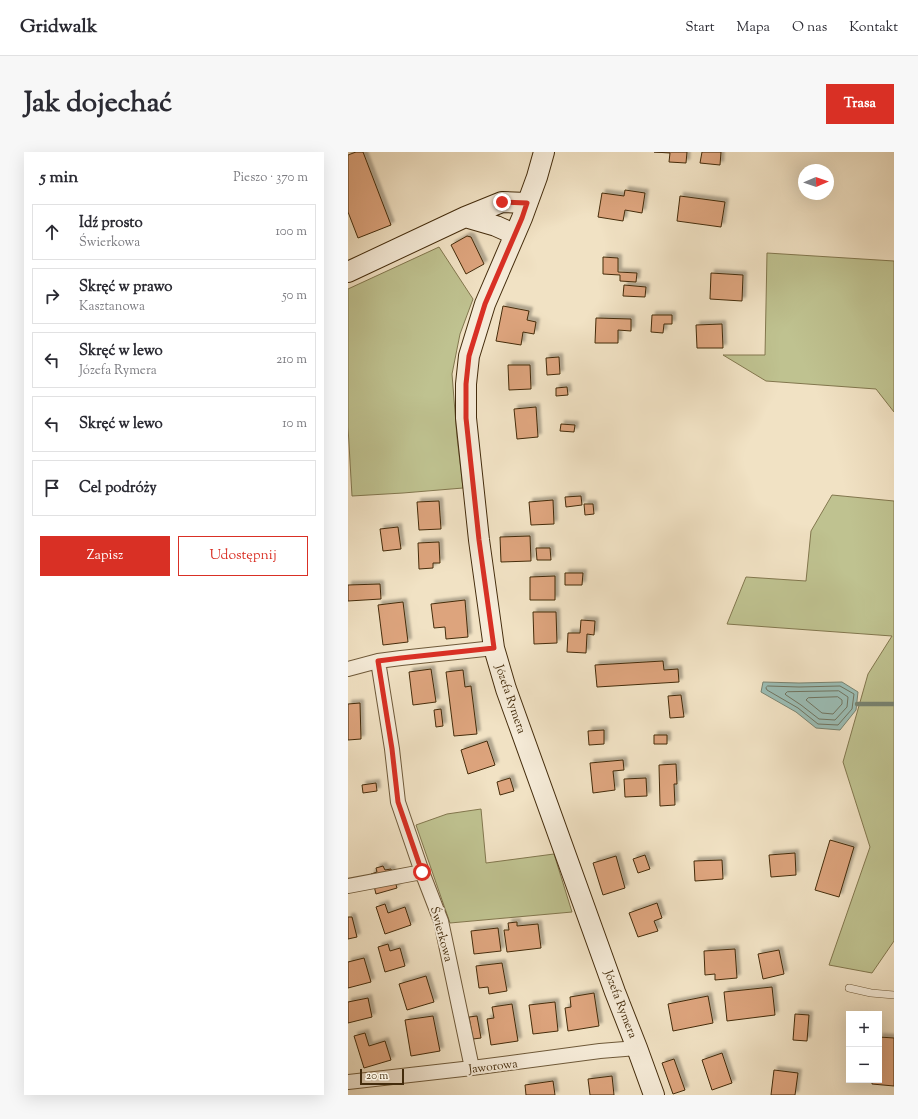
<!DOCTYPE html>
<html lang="pl">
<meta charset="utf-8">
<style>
:root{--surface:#fff;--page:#f7f7f7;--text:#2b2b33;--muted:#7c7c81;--line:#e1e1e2;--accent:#d93025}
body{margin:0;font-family:"Sorts Mill Goudy",serif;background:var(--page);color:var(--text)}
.controls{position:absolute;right:12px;bottom:12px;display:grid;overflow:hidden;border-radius:0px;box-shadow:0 4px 16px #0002}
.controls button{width:36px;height:36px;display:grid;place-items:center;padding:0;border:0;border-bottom:1px solid var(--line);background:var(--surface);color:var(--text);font:20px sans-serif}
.compass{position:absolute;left:450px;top:12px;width:36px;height:36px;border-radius:50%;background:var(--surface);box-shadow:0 4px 16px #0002;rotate:88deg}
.scale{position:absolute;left:12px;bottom:10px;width:44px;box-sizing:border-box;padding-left:4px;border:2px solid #442c0c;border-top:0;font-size:11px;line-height:14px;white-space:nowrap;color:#442c0c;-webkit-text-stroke:3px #f6ecd9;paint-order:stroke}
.stop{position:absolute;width:12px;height:12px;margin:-9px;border:3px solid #d93025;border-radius:50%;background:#fff}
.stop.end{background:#d93025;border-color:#fff;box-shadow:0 1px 4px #0008}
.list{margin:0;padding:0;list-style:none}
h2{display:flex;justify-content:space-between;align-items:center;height:52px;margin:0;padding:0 16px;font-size:17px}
h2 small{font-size:13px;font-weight:400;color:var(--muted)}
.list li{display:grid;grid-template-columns:26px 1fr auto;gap:12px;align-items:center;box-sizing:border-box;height:56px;margin:0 8px 8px;padding:0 8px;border:1px solid var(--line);border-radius:0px}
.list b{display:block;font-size:15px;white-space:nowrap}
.list p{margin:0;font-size:13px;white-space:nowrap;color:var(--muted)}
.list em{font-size:13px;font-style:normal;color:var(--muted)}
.actions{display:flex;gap:8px;padding:12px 16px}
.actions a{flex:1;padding:9px 0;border:1px solid var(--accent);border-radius:0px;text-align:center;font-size:14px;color:var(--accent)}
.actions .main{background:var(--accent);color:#fff}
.icon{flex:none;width:22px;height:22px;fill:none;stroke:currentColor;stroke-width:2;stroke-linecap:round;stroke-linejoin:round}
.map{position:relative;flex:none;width:546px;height:943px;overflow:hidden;border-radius:0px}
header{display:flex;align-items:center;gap:24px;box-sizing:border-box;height:56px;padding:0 20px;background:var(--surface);border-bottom:1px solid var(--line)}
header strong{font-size:19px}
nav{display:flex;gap:22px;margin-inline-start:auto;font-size:14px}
.intro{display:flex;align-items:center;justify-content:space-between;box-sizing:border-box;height:96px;padding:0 24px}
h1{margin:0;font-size:28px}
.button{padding:10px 18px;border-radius:0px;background:var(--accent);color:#fff;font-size:14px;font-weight:700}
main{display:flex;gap:24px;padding:0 24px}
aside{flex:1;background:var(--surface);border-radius:0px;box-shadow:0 4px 16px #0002}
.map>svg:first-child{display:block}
</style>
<header>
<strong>Gridwalk</strong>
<nav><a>Start</a><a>Mapa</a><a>O nas</a><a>Kontakt</a></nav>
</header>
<div class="intro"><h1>Jak dojechać</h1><a class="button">Trasa</a></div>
<main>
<aside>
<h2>5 min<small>Pieszo · 370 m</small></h2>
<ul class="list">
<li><svg class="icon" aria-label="ahead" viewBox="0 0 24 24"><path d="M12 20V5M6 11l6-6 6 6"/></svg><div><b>Idź prosto</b><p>Świerkowa</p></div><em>100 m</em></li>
<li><svg class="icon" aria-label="right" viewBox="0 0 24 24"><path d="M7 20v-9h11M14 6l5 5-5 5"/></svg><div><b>Skręć w prawo</b><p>Kasztanowa</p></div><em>50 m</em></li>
<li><svg class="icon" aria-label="left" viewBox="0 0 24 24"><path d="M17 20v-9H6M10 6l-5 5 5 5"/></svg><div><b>Skręć w lewo</b><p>Józefa Rymera</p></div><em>210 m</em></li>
<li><svg class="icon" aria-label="left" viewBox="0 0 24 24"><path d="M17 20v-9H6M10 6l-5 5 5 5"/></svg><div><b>Skręć w lewo</b></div><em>10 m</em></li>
<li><svg class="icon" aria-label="arrive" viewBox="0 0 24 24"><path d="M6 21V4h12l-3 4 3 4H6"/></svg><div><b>Cel podróży</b></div></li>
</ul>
<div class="actions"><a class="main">Zapisz</a><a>Udostępnij</a></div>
</aside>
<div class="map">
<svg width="546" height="943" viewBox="0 0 546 943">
<defs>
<filter id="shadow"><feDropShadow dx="3.5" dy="-3.5" stdDeviation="1" flood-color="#0004"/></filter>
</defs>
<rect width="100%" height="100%" fill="#f1e2c4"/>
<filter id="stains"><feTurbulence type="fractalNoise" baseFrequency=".005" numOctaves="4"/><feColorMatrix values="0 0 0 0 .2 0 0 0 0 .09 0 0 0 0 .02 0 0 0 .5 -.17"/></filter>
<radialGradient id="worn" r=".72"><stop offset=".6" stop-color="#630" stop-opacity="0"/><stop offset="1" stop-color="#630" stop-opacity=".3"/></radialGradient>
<path fill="#bfc290" stroke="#82774e" d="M91,95L125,147L112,182L104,222L109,285L115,336L55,341L4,344L0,275V137Z
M419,101L546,109V260L528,237L418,229L375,203H417Z
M484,343L546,349V789L524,821L481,813L522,695L495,610L520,522L544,484L379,472L398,425L458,429L463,379Z
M133,657L138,711L206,702L224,760L102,771L68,673L99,662Z"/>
<path fill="#9bbdb5" stroke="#788371" d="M415,530L451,531L494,530L510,540L508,558L492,578L468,576L448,560L413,540Z"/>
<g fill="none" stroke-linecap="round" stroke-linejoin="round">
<path stroke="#707460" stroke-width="1" d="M420,534L451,535L492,534L506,542L504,557L490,573L470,572L450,556L419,538L418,536Z
M491,539L500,545L499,555L487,568L471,567L453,553L438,543L437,542L439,540Z
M490,545L494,548V552L485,562L474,561L458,548L460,546Z"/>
<path stroke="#788371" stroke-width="4.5" d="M509,552H546"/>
</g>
<path fill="#dda47d" stroke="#442c0c" filter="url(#shadow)" d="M8,0H15L43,73L10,86L0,60V3Z
M306,0H339L338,11L321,10L322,1Z
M354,0H373L372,13L352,11Z
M277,38L297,41L294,61L277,58L275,69L250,65L254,41L276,44Z
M332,44L377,50L373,75L329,69Z
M119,84L123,85L136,112L118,122L103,93Z
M255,105L270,106V120L289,121L288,130L272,129V123L255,122Z
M363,121L395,123L394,149L362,147Z
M276,133L298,135L297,145L275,144Z
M155,154L181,159L179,168L188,170L186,182L175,180L173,193L148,189Z
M304,163H324V172H316L315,181L303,180Z
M248,166L283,167V179L270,178V191H247Z
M374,172L375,196H349L348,173Z
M211,205L212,222L199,223L198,206Z
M160,213H182L183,237L161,238Z
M219,235L220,243L208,244V236Z
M188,255L190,285L169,287L166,257Z
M213,272L227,273L226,280L212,279Z
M233,344L234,353L218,355L217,345Z
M205,348L206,372L183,373L181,350Z
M91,349L93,377L71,378L69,350Z
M236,352H245L246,362L237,363Z
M50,375L53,397L35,399L32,377Z
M182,384L183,409L153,410L152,385Z
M91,390L92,411H85V416L71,417L70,391Z
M188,396H202L203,408H189Z
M217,421H235L234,433H217Z
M207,424V448H182V425Z
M32,432L33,447L0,449V433Z
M117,448L120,485L98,487L97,475L86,476L83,452Z
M55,450L60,490L35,493L30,453Z
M185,460H208L209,491L186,492Z
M233,468L247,469L246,483L239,482L238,501L219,500L220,481H232Z
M315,509L316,518L330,517L331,530L249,535L247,513Z
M83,517L88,550L65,553L61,520Z
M115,518L117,535L123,534L129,582L106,584L98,520Z
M333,543L336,565L322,566L320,544Z
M12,551L13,587L0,588V552Z
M93,557L95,574L88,575L86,558Z
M256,578V592L241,593L240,579Z
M306,583H319V592H306Z
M139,589L147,613L120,622L113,598Z
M275,608L276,618L265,619L267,638L245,641L242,611Z
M328,612L329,632H326L327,653L312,654L311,613Z
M162,626L166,639L152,643L149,630Z
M298,626L299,644L277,645L276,627Z
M28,631L29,639L15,641L14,633Z
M482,688L506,695L491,745L467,738Z
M447,701L448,723L423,725L421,703Z
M297,703L302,717L290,721L285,707Z
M268,704L277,736L255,743L245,711Z
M374,708L375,727L347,729L346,709Z
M35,714L37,718L43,717L49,736L28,742L23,722L29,720L28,716Z
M309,751L314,766L306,769L310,779L290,785L281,761Z
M37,752L40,761L57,755L63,773L37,782L28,755Z
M0,765H4L9,785L0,787Z
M169,770V774L190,772L193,796L159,800L156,778H161L160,771Z
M150,776L153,799L126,802L123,779Z
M40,792L42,799L52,796L57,814L37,820L30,795Z
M387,797L389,826L367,828V822L357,823L356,799Z
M431,798L436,822L415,827L410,802Z
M16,806L23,830L0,836V810Z
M154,811L159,839L141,842L140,835L131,836L128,814Z
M78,824L86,850L59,858L51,832Z
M424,835L427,863L379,869L376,840Z
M246,841L251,874L220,879L217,856L223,855L222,845Z
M360,844L365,871L325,879L320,852Z
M20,846L24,865L0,871V850Z
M207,850L210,879L185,882L181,853Z
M164,852L170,889L143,893L139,867L146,866L144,855Z
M447,862L461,863L459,889L445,888Z
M85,864L92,899L63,904L57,868Z
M129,864L133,886L125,887L121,865Z
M17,881L21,894L37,889L43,908L16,916L6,884Z
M531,885L546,886V934L524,932V928H531Z
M374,901L384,931L364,938L354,908Z
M326,907L337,938L325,942L314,911Z
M426,918L450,921L447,943H423Z
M264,924L266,943H242L240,927Z
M205,929L207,943H178L177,933Z"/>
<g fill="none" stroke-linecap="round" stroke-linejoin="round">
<g stroke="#6f5a3a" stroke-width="8">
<path id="lane" d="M501,836L523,841L546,843"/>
</g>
<g stroke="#6f5a3a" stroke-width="16">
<path id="street" d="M30,509L44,597L50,650L74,720L93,769L124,916
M0,517L30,509L53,506L146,496
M0,734L74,720
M0,930L124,916L252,899L289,896"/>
</g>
<g stroke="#442c0c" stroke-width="22">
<path id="secondary" d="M196,0L189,25L174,66L137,152L121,204L118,232V266L131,388L146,496L158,537L267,840L289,896L306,943
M117,65L148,74L166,82
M0,120L117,65L154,50L179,51"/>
</g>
<use href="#lane" stroke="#f6ecd9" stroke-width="7"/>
<use href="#street" stroke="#f6ecd9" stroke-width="14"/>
<use href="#secondary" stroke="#f6ecd9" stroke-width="20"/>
</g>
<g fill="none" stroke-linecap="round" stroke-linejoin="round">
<path stroke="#d93025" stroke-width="5" d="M74,720L50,650L44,597L30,509L53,506L146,496L131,388L118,266V232L121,204L137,152L174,66L179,51L154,50"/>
</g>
<g text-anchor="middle" stroke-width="4" stroke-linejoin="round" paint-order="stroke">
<g font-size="12" fill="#442c0c" stroke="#f6ecd9">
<text transform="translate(163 547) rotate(71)" y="4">Józefa Rymera</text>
<text transform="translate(94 782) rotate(75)" y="4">Świerkowa</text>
<text transform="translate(273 852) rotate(69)" y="4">Józefa Rymera</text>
<text transform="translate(145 914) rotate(-7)" y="4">Jaworowa</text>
</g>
</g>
<rect width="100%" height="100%" filter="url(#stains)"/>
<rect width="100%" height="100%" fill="url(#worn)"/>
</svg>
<div class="controls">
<button>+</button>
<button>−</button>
</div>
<svg class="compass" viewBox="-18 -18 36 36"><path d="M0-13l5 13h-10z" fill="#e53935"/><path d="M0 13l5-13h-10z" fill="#7c7c81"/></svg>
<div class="scale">20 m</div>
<div class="stop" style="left:74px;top:720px"></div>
<div class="stop end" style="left:154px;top:50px"></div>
</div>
</main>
